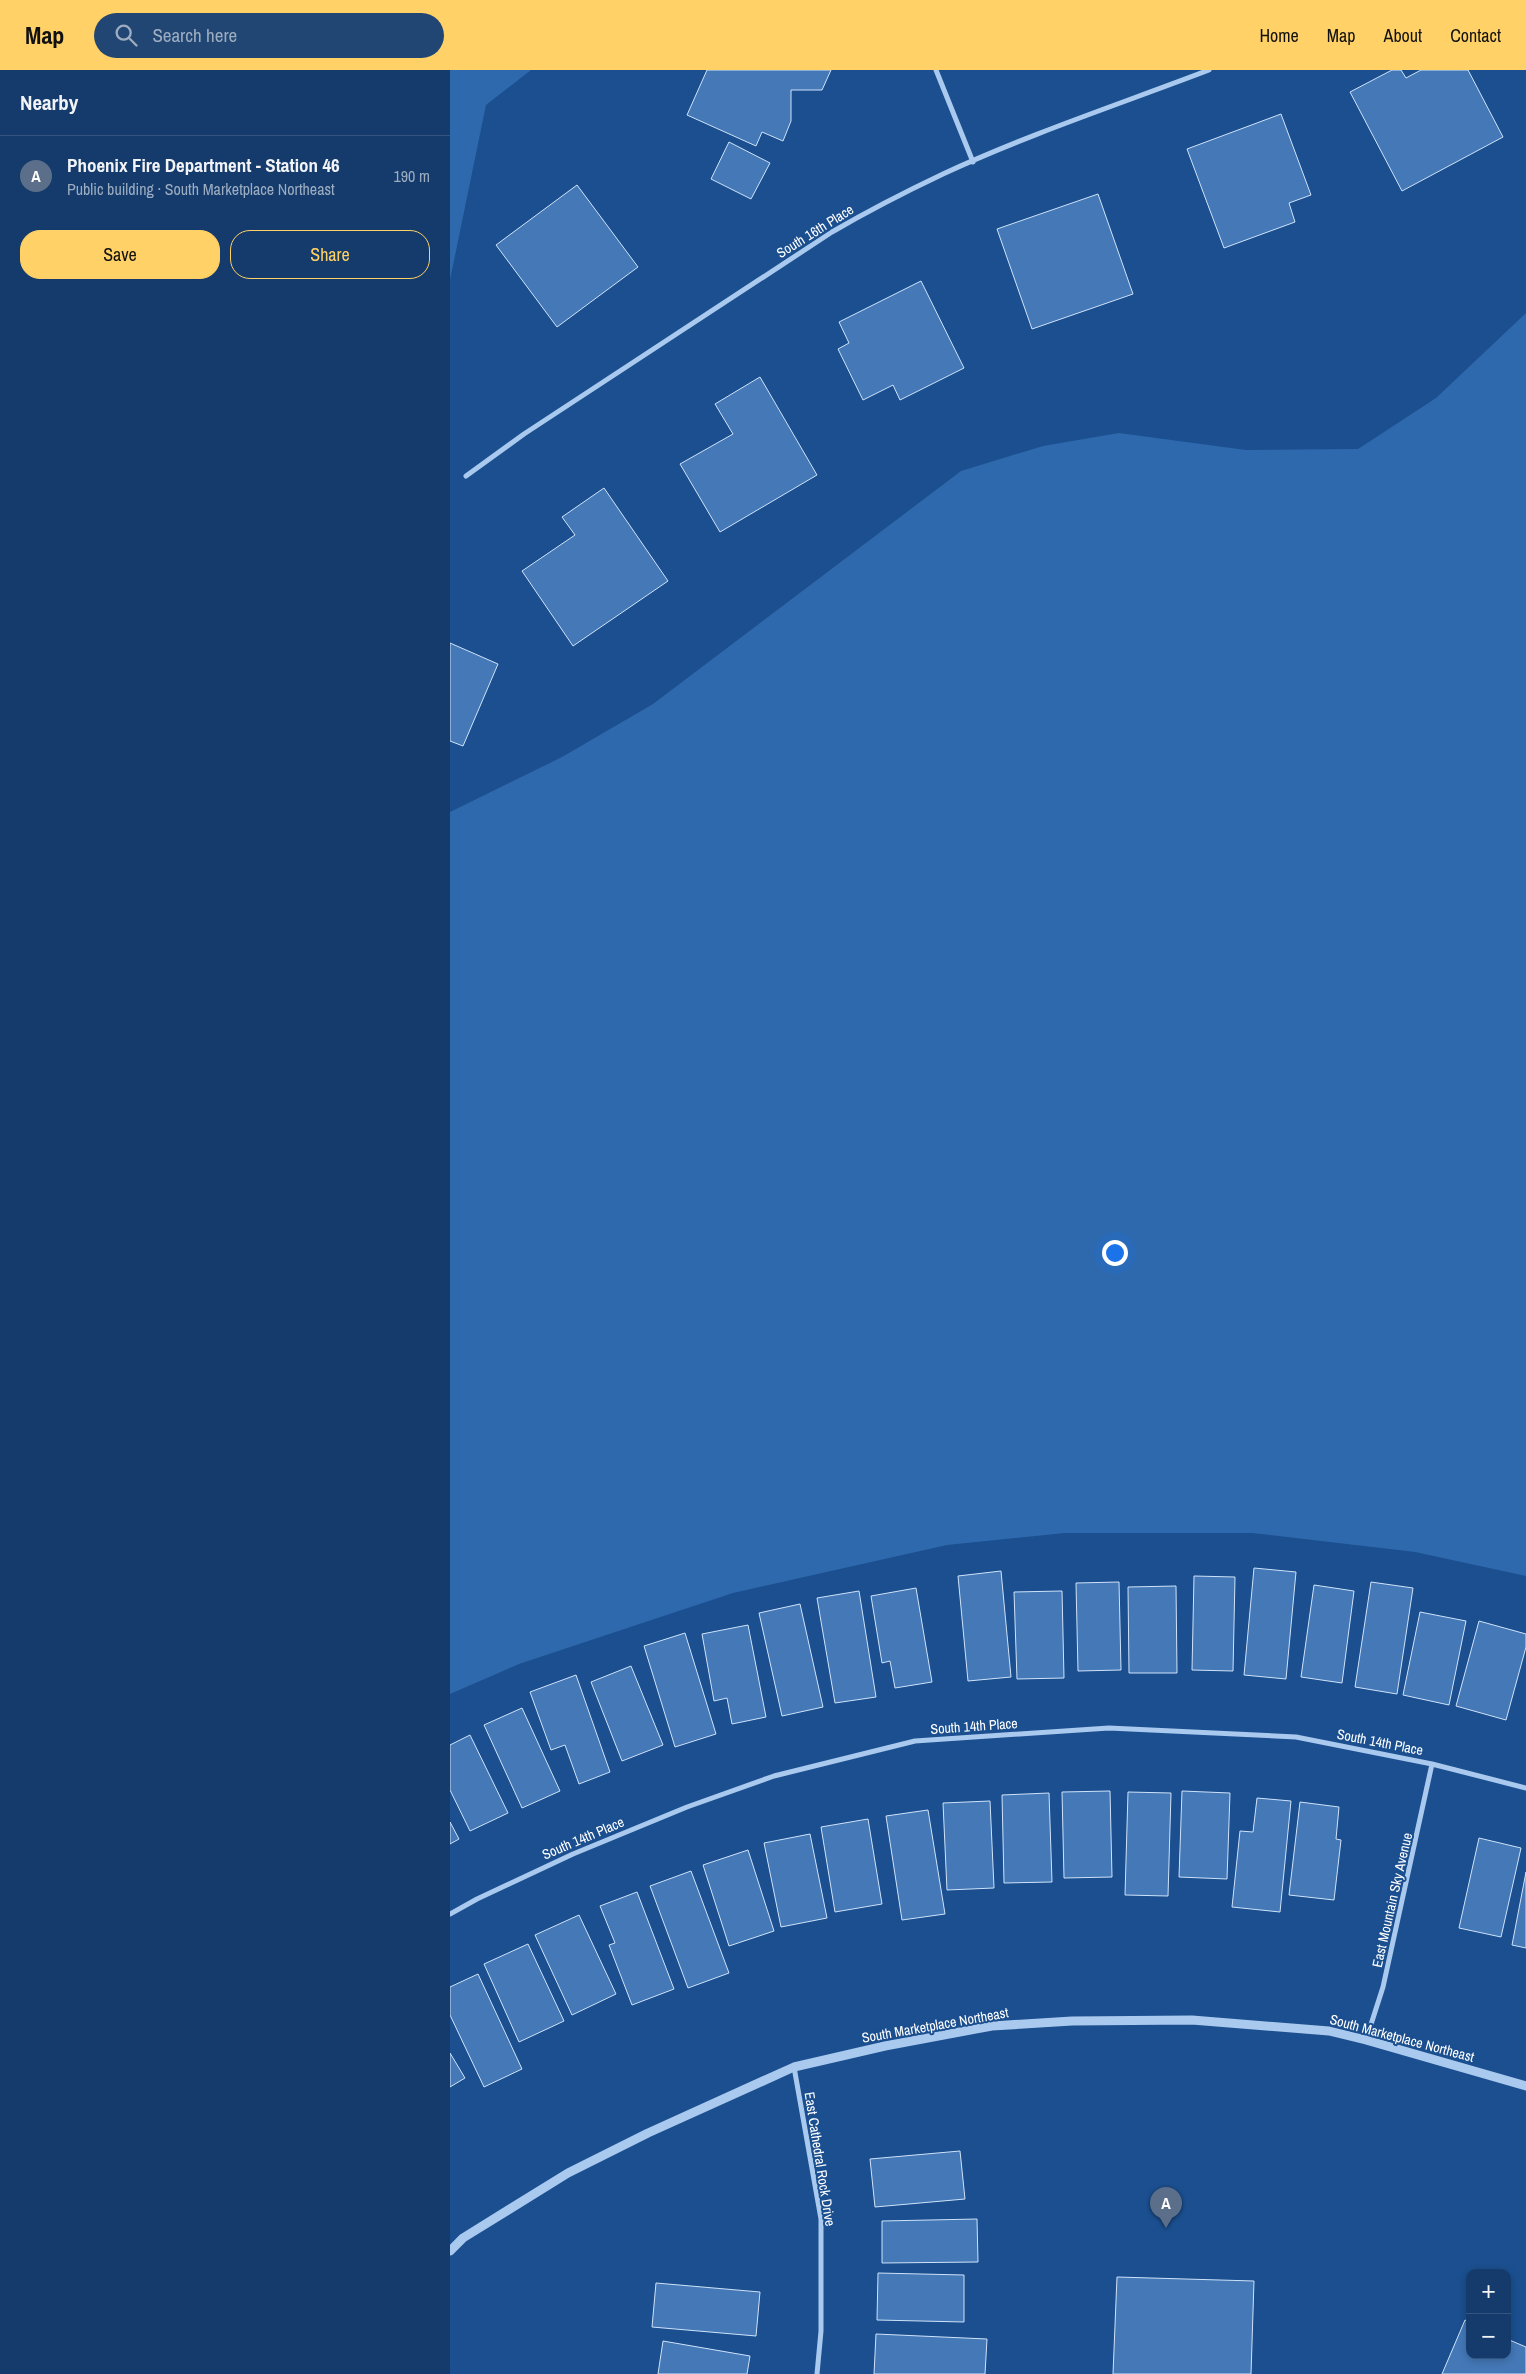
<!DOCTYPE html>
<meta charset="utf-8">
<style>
:root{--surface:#143b6b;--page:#214673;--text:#f1f3f6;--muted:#9dadc1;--line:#33557e;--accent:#ffd166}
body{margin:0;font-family:"Archivo Narrow",sans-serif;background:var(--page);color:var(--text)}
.controls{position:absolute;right:15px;bottom:15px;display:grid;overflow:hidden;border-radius:10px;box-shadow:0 2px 8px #0003}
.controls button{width:45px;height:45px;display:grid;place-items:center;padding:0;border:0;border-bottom:1px solid var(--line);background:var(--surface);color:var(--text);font:25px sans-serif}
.you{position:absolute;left:664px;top:1182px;width:18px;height:18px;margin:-12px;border:4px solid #fff;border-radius:50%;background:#1a73e8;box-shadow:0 0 0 8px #1a73e833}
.badge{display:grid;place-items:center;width:32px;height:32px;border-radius:50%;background:var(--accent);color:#fff;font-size:16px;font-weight:700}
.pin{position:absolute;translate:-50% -41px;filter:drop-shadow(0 1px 2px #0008)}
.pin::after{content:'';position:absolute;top:26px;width:18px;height:15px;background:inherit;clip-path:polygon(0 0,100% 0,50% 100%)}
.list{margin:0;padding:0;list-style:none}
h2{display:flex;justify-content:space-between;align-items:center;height:65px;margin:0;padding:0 20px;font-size:21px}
h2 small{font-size:16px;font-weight:400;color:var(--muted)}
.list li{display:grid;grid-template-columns:32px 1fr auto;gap:15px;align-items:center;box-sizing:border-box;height:80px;padding:0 20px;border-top:1px solid var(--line)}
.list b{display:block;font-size:19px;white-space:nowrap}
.list p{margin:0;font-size:16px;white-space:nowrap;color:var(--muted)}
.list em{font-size:16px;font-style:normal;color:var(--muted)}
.actions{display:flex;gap:10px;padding:15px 20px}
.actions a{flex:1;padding:11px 0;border:1px solid var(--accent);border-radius:20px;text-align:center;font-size:18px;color:var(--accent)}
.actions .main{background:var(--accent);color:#111}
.icon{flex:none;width:28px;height:28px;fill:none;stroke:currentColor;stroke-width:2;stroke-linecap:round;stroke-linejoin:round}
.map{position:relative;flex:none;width:1076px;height:2304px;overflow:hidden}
header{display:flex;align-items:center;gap:30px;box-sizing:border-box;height:70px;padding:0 25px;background:var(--accent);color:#111}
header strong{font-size:24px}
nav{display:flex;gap:28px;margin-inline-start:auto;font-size:18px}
.search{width:350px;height:45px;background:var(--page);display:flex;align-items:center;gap:12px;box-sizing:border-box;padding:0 18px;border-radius:28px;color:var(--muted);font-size:19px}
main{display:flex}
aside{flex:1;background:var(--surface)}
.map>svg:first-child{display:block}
</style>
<header>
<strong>Map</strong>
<div class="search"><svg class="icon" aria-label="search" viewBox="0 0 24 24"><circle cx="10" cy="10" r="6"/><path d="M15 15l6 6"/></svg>Search here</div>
<nav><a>Home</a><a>Map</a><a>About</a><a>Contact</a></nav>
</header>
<main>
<aside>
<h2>Nearby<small></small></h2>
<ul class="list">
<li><span class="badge" style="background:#5c6f8a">A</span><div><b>Phoenix Fire Department - Station 46</b><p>Public building · South Marketplace Northeast</p></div><em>190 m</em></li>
</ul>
<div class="actions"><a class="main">Save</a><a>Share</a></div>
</aside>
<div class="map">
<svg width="1076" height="2304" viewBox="0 0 1076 2304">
<rect width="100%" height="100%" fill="#1b4f8f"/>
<path fill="#2e69ad" d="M0,0H81L36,35L0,210Z
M1076,243V1506L965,1482L802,1463H615L497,1475L283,1523L69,1594L0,1624V742L112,687L203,634L511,401L593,376L669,363L796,380L908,379L986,328Z"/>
<path fill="#4478b7" stroke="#cfe3fa" d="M257,0H381L372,20H341V51L333,71L312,62L306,76L237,45Z
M942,0H951L956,8L971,0H1018L1053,67L952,121L900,22Z
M831,44L861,125L839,133L845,152L774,178L737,79Z
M279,72L320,93L301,129L261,109Z
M127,115L188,197L107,257L46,175Z
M648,124L683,224L582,259L547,159Z
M471,211L514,298L450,330L443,315L413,330L388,279L399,273L389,252Z
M310,307L367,405L270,462L230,394L283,364L265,334Z
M154,418L218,511L123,576L72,501L125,465L112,447Z
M0,573L48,594L13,676L0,671Z
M804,1498L846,1502L836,1609L794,1605Z
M551,1501L561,1607L518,1611L508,1506Z
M744,1506L785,1507L783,1601L742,1600Z
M669,1512L671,1600L628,1601L626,1513Z
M921,1512L963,1518L947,1624L905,1617Z
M864,1515L904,1521L892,1613L851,1607Z
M726,1516L727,1603H679L678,1517Z
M466,1518L482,1612L445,1618L440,1591L432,1593L421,1526Z
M409,1521L426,1627L385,1633L367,1528Z
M612,1521L614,1608L567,1609L564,1522Z
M350,1534L373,1637L332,1646L309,1543Z
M970,1542L1016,1551L999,1635L953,1625Z
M1029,1551L1076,1564V1577L1056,1650L1006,1636Z
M298,1555L316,1647L282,1654L277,1628L264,1631L252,1564Z
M235,1563L266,1664L225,1677L194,1576Z
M181,1596L213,1675L172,1691L141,1612Z
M126,1605L160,1702L129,1714L115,1675L101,1680L80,1622Z
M72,1638L110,1721L72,1738L34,1655Z
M20,1665L58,1743L20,1761L0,1720V1675Z
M660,1721L662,1807L614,1808L612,1722Z
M732,1721L780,1723L777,1809L729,1807Z
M678,1722L721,1723L718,1826L675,1825Z
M599,1723L602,1812L554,1813L552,1725Z
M807,1728L841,1731L830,1842L782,1837L790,1761L803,1762Z
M540,1731L544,1818L497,1820L493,1733Z
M850,1732L889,1737L886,1769L891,1770L884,1830L839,1825Z
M478,1740L495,1844L452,1850L436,1746Z
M418,1749L432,1834L385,1842L371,1757Z
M0,1752L9,1769L0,1774Z
M360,1764L377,1848L331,1857L314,1773Z
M1029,1768L1071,1778L1051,1867L1009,1858Z
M298,1780L324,1861L279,1876L253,1795Z
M241,1801L279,1903L238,1918L200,1816Z
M1076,1802V1878L1062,1875Z
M187,1822L224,1919L182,1935L159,1875L165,1873L150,1836Z
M129,1845L166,1924L122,1945L85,1865Z
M78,1874L114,1951L69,1972L34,1894Z
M28,1904L72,1999L34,2017L0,1945V1917Z
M0,1983L15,2008L0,2017Z
M510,2081L515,2129L425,2137L420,2089Z
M527,2149L528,2192L432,2193V2151Z
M428,2203L514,2205V2252L427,2250Z
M667,2207L804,2211L801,2304H663Z
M206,2213L310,2222L306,2266L202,2257Z
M1015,2250L1020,2252V2285H1057V2269L1076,2277V2304H992Z
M426,2264L537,2269L535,2304H424Z
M213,2271L300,2286L297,2304H208Z"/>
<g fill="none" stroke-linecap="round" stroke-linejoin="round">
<path stroke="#a9c9ee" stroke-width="5" d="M486,0L523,92
M16,406L74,364L382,162C418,141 455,122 493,104C579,64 670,34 759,0
M0,1844L27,1829L123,1784L237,1737L324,1706L465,1671L659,1658L846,1667L982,1694L1076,1718
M916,1970L933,1917L982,1694
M344,1997L371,2149V2261L367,2304"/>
<path stroke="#a9c9ee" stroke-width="9" d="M0,2181L13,2168L118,2103L198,2063L344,1997L435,1976L542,1956L622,1951L742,1950L879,1961L916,1970L1076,2016"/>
</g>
<g text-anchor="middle" stroke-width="4" stroke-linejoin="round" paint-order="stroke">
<g font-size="14" fill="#fff" stroke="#1b4f8f">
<text transform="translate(365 161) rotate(-32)" y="5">South 16th Place</text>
<text transform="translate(524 1656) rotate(-4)" y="5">South 14th Place</text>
<text transform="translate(930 1672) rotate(11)" y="5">South 14th Place</text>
<text transform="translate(133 1768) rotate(-23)" y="5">South 14th Place</text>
<text transform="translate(942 1830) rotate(-77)" y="5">East Mountain Sky Avenue</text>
<text transform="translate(485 1955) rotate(-10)" y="5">South Marketplace Northeast</text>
<text transform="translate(952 1968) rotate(15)" y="5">South Marketplace Northeast</text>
<text transform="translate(370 2089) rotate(81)" y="5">East Cathedral Rock Drive</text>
</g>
</g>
</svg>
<div class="controls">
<button>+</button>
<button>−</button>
</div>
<div class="you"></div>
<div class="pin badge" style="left:716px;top:2158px;background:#5c6f8a">A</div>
</div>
</main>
